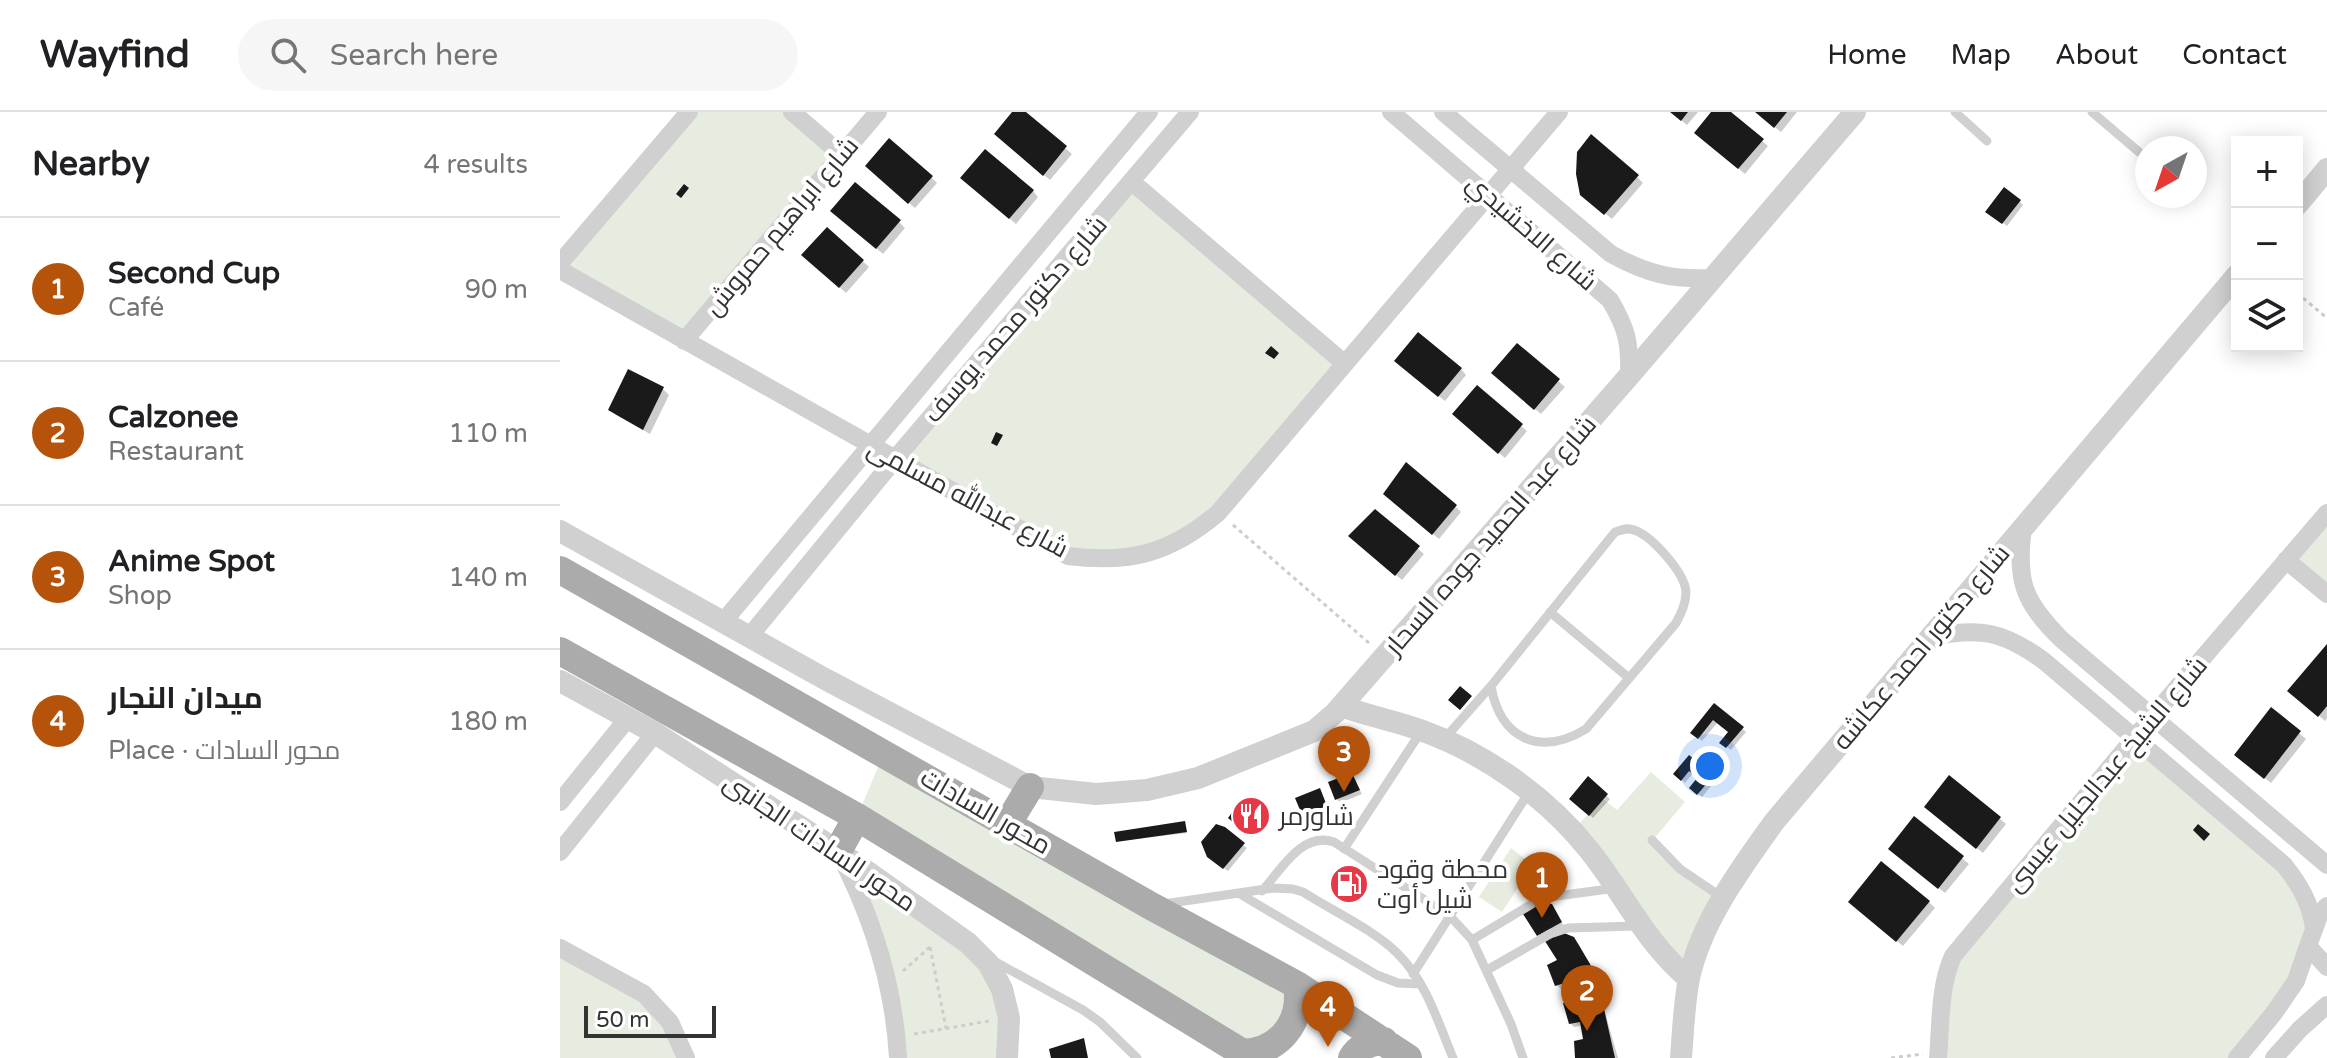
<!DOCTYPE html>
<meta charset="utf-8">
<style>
:root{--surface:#fff;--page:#f6f6f6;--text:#202124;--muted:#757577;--line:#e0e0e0;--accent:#b45309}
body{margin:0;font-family:"Varela Round",Cairo,sans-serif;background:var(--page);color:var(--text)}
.controls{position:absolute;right:24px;top:24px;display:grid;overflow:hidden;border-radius:0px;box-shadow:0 4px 20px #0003}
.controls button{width:72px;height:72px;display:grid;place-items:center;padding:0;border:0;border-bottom:2px solid var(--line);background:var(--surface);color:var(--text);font:40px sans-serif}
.compass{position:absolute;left:1575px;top:24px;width:72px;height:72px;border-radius:50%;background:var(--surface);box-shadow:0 4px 20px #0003;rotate:220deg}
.scale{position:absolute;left:24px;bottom:20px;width:132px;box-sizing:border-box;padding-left:8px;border:4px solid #333;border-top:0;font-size:22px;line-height:28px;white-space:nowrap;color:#333;-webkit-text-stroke:6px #fff;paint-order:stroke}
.you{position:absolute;left:1150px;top:654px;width:28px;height:28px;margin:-20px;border:6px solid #fff;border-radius:50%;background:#1a73e8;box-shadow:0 0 0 12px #1a73e833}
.badge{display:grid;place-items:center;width:52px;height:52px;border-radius:50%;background:var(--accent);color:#fff;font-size:26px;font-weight:700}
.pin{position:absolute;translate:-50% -66px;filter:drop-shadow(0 2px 4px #0008)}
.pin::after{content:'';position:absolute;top:42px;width:28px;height:24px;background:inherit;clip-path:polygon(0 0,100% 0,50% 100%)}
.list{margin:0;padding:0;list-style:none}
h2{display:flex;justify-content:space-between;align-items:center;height:104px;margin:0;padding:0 32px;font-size:34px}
h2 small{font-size:26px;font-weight:400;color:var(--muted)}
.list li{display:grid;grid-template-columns:52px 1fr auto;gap:24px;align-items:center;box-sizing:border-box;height:144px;padding:0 32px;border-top:2px solid var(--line)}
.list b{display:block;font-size:30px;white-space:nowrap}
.list p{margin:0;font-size:26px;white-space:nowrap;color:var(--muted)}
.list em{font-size:26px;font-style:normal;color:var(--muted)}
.icon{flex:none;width:44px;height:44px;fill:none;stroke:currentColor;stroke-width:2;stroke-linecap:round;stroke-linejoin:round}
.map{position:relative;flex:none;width:1767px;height:946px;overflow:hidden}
header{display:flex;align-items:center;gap:48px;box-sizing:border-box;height:112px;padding:0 40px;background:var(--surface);border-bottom:2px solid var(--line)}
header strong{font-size:38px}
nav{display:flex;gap:44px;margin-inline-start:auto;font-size:28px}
.search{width:560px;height:72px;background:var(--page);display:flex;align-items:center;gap:20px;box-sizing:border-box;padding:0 28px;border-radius:44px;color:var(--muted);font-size:30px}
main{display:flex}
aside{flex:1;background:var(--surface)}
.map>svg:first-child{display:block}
</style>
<header>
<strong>Wayfind</strong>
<div class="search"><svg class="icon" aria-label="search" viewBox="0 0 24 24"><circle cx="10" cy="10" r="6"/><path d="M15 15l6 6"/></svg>Search here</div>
<nav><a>Home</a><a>Map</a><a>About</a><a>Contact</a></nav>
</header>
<main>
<aside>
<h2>Nearby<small>4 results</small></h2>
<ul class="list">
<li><span class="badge">1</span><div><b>Second Cup</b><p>Café</p></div><em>90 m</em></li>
<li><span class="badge">2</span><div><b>Calzonee</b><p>Restaurant</p></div><em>110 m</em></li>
<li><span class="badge">3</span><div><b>Anime Spot</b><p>Shop</p></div><em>140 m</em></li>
<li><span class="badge">4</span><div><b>ميدان النجار</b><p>Place · محور السادات</p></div><em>180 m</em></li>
</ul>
</aside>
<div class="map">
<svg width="1767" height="946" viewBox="0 0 1767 946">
<rect width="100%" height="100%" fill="#fff"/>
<path fill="#e6ecdf" d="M129,0H232L282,43L124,229L0,151Z
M572,70L784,251L638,418L535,448L335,347Z
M1767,401V482L1726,448Z
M1575,626L1724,753L1752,799L1741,860L1677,946H1378L1386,860Z
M324,641L739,884L694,940L297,705Z
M1091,660L1125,690L1092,729L1120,757L1163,786L1129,867L1012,719L1043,687L1057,698Z
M951,736L973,753L942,800L919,785Z
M278,739L428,851L447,946H338L334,901Z
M0,836L84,882L126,946H0Z"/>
<path fill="#0003" d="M455,0H463L512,42L490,68L442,28Z
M1111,0H1138L1127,13Z
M1153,0H1168L1208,34L1185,62L1142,26Z
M1197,0H1237L1221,20Z
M313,60L371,65L377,71L355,96Z
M1077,65L1083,71L1052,107L1022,82Z
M409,72L473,79L478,85L456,112Z
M1459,89L1463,93L1447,114L1428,99Z
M279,105L339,110L345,116L323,142Z
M267,117L309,155L286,181L250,149Z
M957,233L1005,275L981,302L939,267Z
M843,255L901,257L906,263L885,289Z
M69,260L103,277L109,283L90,322L56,303L50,297Z
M900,308L961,314L967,319L945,346Z
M832,388L895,394L901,400L879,427Z
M815,400L864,442L842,468L796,430Z
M1767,535V606L1765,609L1736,584Z
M1155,594L1186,620L1171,638L1162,631L1170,620L1158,610L1142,629L1133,621Z
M1711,598L1746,627L1711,671L1682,648Z
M1129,646L1156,668L1142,685L1131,676L1139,666L1133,661L1125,671L1116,662Z
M792,663L802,682L780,691L777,687Z
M1028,667L1050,687L1033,706L1012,686Z
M759,678L769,697L748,706L738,687Z
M1372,700L1440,707L1446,712L1423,741Z
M704,701L708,705L692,725L671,706Z
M1354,707L1409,752L1385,781L1336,742Z
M625,711L627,721L558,729Z
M683,733L687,736L668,759L653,748Z
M1369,790L1375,796L1343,834L1296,796Z
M991,794L1004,814L987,823L1018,831L1033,858L1058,946H1017L1026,928L1023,913L1014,915L1010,911L1019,890L1012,873L1001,877L997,873L1000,848L984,825L982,826L979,823Z"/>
<path fill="#1a1a1a" d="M452,0H466L507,34L483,64L434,22Z
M1110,0H1128L1121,9Z
M1151,0H1171L1204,27L1178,57L1134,21Z
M1195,0H1227L1214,16Z
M1031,22L1079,63L1044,103L1020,83L1016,62L1017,40Z
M329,26L373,64L348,92L305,54Z
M425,37L474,78L449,107L400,66Z
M295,70L341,108L316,137L270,99Z
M124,72L129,76L121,86L116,82Z
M1444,75L1461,88L1442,112L1425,100Z
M267,115L304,148L279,176L241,143Z
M858,220L902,256L878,285L834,249Z
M957,231L1000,267L974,298L931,261Z
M711,234L719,241L714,247L705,241Z
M68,257L104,275L83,318L48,298Z
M917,273L963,312L938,342L892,302Z
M436,320L443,323L437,334L431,331Z
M846,350L897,393L872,423L823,382Z
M815,397L860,434L835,464L788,424Z
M1767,532V594L1758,605L1727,579Z
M900,574L912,584L900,598L888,588Z
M1154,591L1184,615L1166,636L1159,631L1168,620L1153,608L1138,627L1130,621Z
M1711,595L1741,619L1704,667L1674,643Z
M1129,643L1154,663L1137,683L1129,676L1137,666L1129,659L1121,669L1113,662Z
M792,661L800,678L775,688L768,670Z
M1389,663L1441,705L1416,737L1364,695Z
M1028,664L1048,682L1029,704L1009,687Z
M760,676L767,694L742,703L735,686Z
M689,687L706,700L688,723L668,706L681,688Z
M1354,704L1404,744L1378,777L1328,737Z
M625,709L627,720L556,730L554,720Z
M656,712L665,715L685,731L663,757L647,745L641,730Z
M1638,712L1650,722L1644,729L1633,718Z
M1321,749L1370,789L1336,830L1288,790Z
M978,790L992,792L1002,810L977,824L963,802Z
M999,819L1014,825L1030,852L1044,897L1055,946H1015L1014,929L1023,927L1020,910L1009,912L1003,891L1016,889L1008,870L995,874L987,853L997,848L983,826Z
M524,926L528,946H491L489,937Z"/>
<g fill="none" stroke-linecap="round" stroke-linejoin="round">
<path stroke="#cdcdcd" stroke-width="3" stroke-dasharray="4 4" stroke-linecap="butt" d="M1737,181L1767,206
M673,413L809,531
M370,835L386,916
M343,859L370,835
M354,922L429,909
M1331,946L1363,942"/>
<path stroke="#d0d0d0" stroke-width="9" d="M1395,0L1427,29
M1532,0L1579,40
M990,500L1069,566
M885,626L931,574L1055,420C1062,418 1067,415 1074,418C1092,424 1125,461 1126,480C1126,492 1121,501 1116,511L1026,617C980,645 940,627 931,574
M1092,728L1120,757L1163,786
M784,737L862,618
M702,779C721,758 742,719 774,730L890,804L912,828L951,912L963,946
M680,782L817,863L838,871L860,872
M604,792L713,776L733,777L743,780C771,798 814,818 837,841C866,869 878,910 893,946
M912,828L982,786L1056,776
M432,848L523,898L540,910L577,946
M927,858L990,822L1008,816L1077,814
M853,862L969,680"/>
<path stroke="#d0d0d0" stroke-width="18" d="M232,0L282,43
M831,0L1050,188C1067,217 1070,230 1069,264
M883,0L1051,142C1087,162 1112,168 1153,166
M572,70L784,251
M0,151L129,0
M0,158L508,444C570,452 611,441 658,401L999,0
M124,229L318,0
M1463,415C1456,469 1463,489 1501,527L1767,753
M1726,448L1767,482
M163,510L589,0
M189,525L335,347L630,0
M1370,525C1420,515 1443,519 1484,549L1724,753C1740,773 1750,790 1754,816
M0,690L68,606
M0,740L95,621
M279,741C313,806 334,873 338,946
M1767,794L1760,801L1748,834L1767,855
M0,836L84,882L110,910L126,946
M1378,946C1381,912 1379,875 1393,844L1592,605L1767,401
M1677,946L1714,901L1736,869L1748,834
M1714,946L1740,917L1767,893"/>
<path stroke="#d0d0d0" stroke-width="22" d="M1737,93L1767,57
M0,419L265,567L470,675L536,682L587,678L638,666L754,619L775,601L1069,264L1295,0
M0,569L95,621L278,739L408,831L428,851L442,877L449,906L447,946
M781,594C808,604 836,609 863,619C926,642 987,685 1029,738C1065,783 1084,829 1129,867
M1121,946C1123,920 1124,892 1129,866C1142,808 1180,758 1214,710L1677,163"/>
<path stroke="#ababab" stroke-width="28" d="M0,458L591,794L737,873L848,946
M0,539L297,705L691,946
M448,711L470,675
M278,739L297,705
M683,941C720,939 743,910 737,873
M792,946C799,934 810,930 824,929"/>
</g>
<defs>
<g id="restaurant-disc" transform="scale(2)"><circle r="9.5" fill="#e63946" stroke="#fff"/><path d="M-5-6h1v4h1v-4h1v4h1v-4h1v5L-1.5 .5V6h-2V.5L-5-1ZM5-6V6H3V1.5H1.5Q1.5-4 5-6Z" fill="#fff"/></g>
<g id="fuel-disc" transform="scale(2)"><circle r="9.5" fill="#e63946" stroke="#fff"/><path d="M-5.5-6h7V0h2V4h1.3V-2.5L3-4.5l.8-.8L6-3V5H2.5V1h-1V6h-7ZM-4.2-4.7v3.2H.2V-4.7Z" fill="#fff"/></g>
</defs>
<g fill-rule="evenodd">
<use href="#restaurant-disc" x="691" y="704"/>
<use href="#fuel-disc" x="789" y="772"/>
</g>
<g text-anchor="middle" stroke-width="8" stroke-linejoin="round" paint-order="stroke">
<g font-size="26" fill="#333" stroke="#fff">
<text transform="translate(221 114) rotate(-50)" y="9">شارع ابراهيم حمروش</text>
<text transform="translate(972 120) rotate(41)" y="9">شارع الاخشيدي</text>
<text transform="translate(455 207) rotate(-49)" y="9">شارع دكتور محمد يوسف</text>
<text transform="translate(408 386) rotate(28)" y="9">شارع عبدالله مسلمى</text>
<text transform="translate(930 423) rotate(-49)" y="9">شارع عبد الحميد جوده السحار</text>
<text transform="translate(1361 535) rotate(-50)" y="9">شارع دكتور احمد عكاشه</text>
<text transform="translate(1546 662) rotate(-50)" y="9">شارع الشيخ عبدالجليل عيسى</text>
<text transform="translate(426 699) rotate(30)" y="9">محور السادات</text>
<text transform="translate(260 730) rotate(34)" y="9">محور السادات الجانبى</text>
</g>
<g font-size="26" fill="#333" stroke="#fff" text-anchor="start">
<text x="719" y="713">شاورمر</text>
<text x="817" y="766">محطة وقود<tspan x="817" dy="30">شيل أوت</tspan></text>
</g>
</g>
</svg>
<div class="controls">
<button>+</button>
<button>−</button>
<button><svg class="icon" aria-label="layers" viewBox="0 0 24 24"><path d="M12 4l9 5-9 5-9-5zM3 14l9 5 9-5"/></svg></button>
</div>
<svg class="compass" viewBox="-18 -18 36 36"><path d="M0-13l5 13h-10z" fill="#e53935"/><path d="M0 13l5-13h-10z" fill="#757577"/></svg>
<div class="scale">50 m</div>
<div class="you"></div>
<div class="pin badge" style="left:982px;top:806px">1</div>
<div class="pin badge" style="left:1027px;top:919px">2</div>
<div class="pin badge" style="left:784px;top:680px">3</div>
<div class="pin badge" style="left:768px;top:935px">4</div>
</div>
</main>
